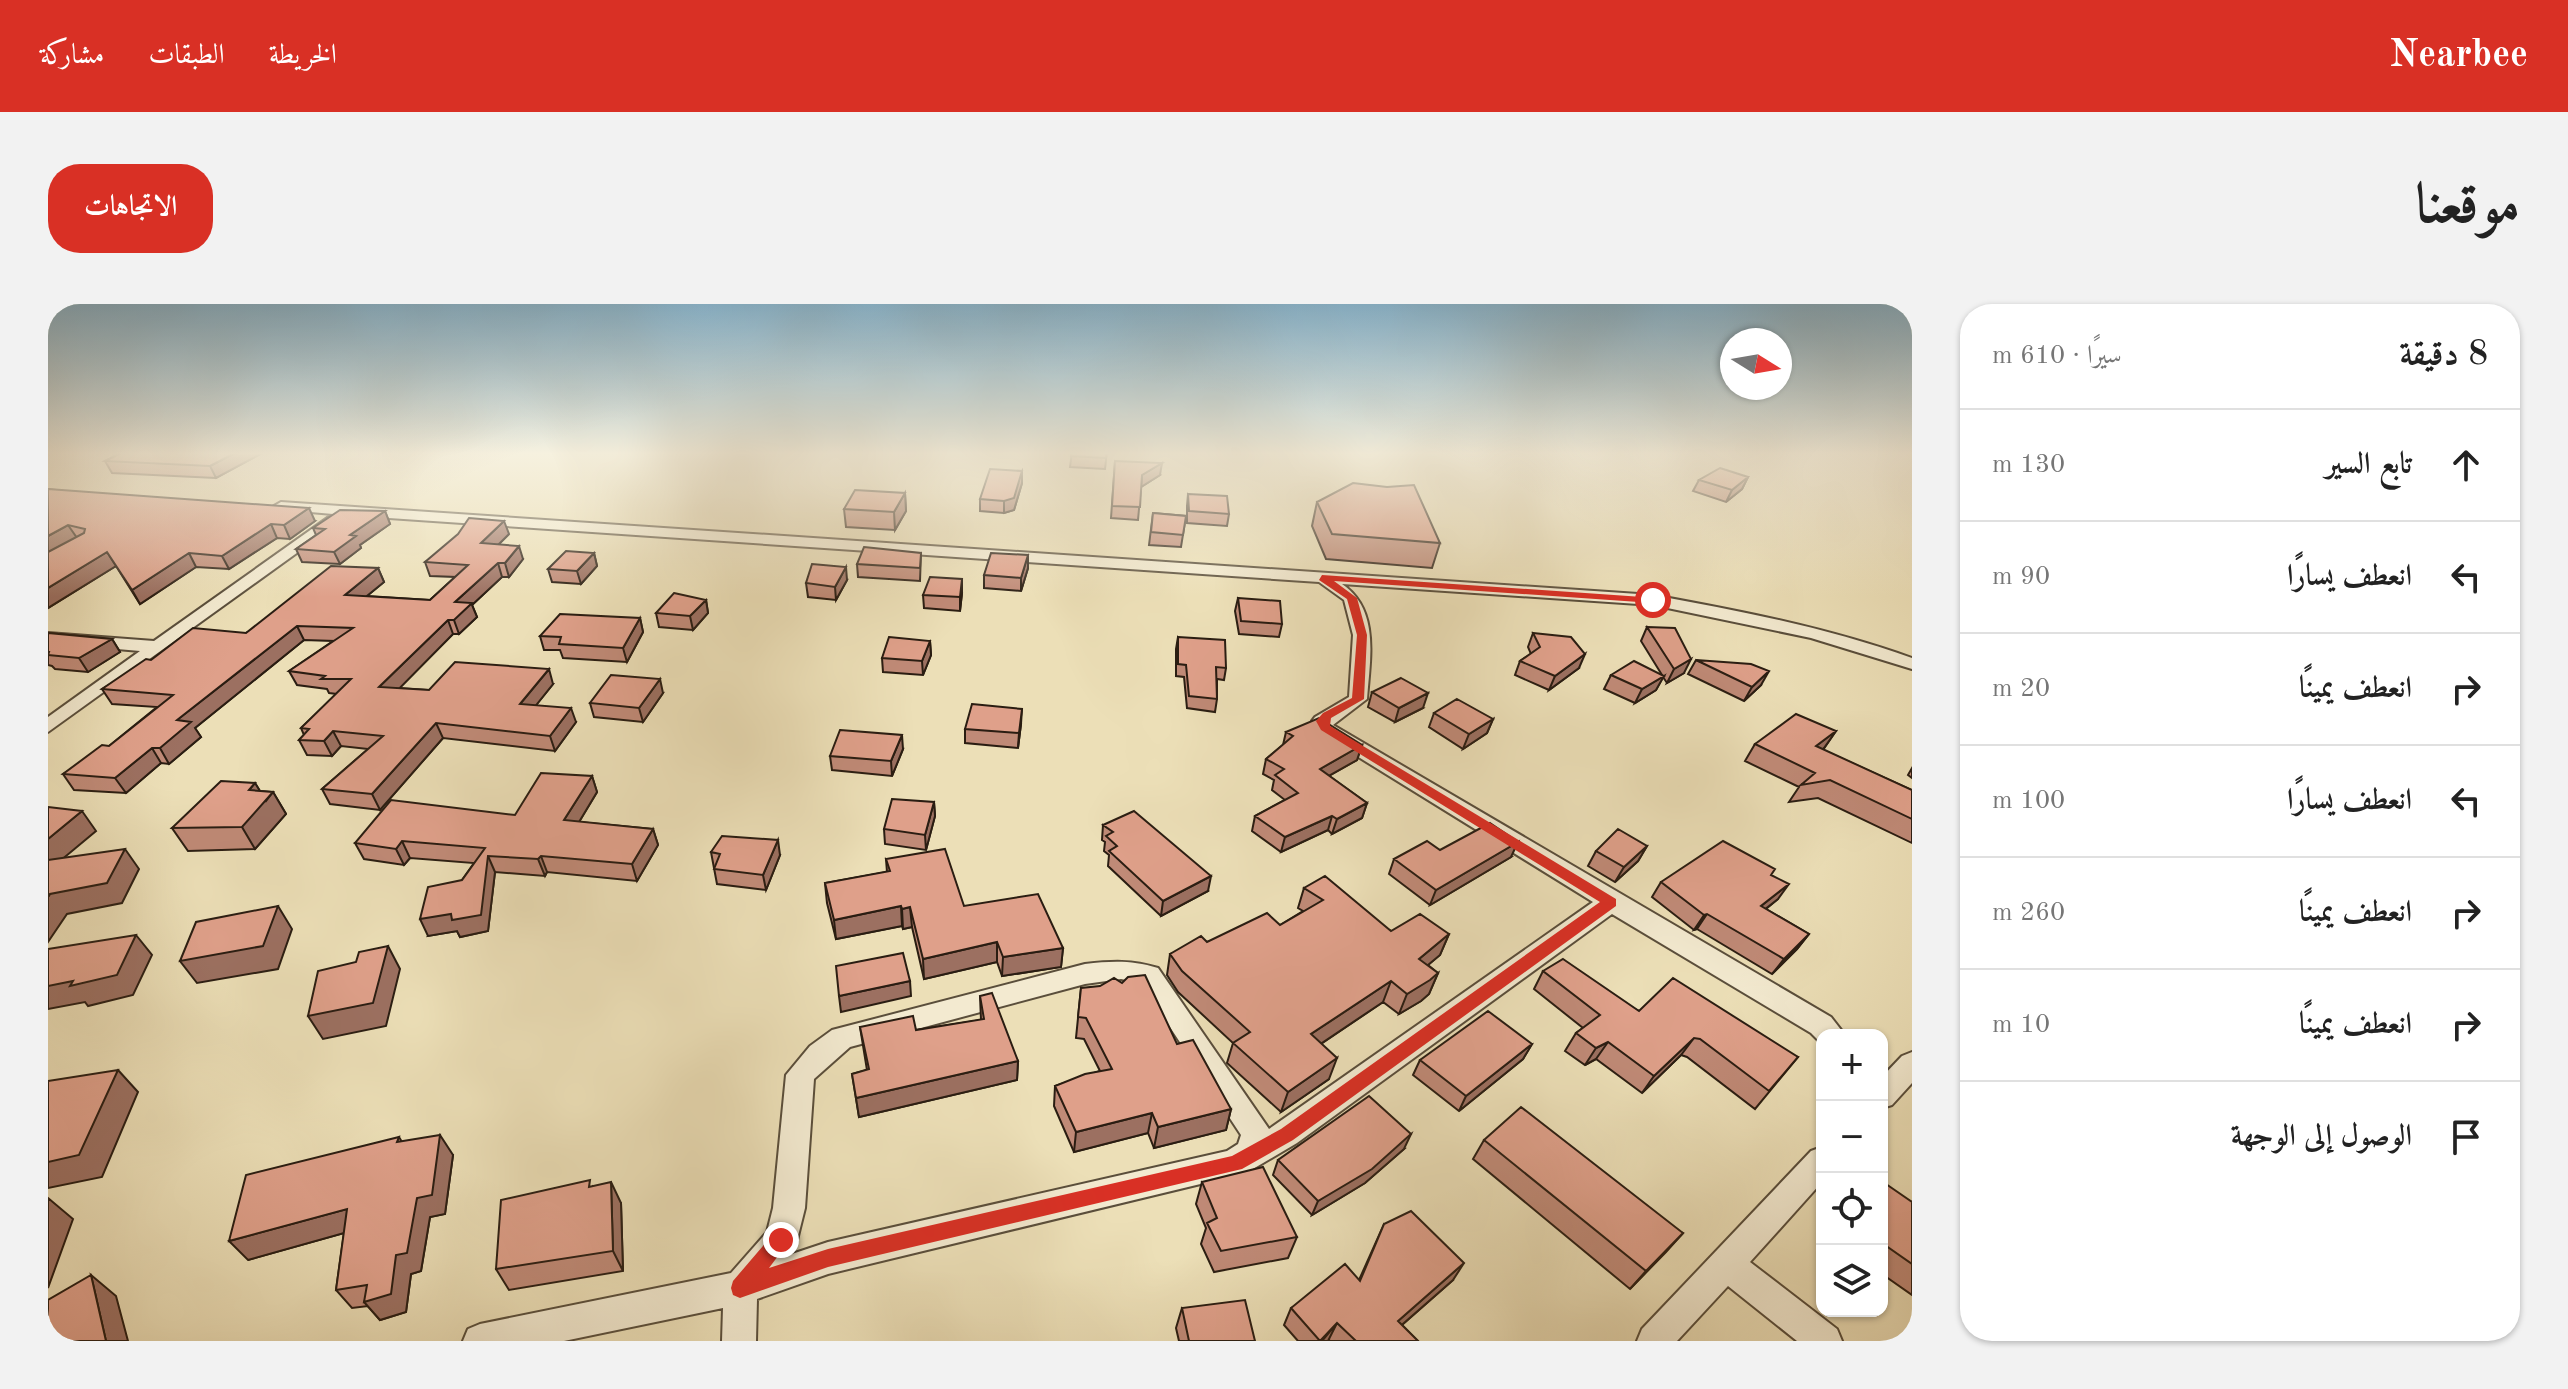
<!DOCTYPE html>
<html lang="ar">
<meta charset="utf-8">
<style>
:root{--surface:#fff;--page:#f2f2f2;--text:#222;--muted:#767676;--line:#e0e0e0;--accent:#d93025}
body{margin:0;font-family:"Old Standard TT",Amiri,serif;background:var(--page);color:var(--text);direction:rtl}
.controls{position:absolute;right:24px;bottom:24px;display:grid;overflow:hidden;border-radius:16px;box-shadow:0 2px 6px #0004}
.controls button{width:72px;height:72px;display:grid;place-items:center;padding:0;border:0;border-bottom:2px solid var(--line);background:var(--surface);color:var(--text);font:40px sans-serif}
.compass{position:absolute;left:1672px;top:24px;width:72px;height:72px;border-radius:50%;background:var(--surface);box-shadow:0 2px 6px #0004;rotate:101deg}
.stop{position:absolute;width:24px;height:24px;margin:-18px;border:6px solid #d93025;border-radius:50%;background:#fff}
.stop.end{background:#d93025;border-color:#fff;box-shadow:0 2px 8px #0008}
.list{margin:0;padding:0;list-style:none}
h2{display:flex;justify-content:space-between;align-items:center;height:104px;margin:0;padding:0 32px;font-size:34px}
h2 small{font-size:26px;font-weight:400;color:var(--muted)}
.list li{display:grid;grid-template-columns:52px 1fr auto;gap:24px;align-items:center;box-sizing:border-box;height:112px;padding:0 32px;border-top:2px solid var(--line)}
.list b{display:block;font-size:30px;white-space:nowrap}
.list em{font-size:26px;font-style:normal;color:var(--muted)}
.icon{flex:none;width:44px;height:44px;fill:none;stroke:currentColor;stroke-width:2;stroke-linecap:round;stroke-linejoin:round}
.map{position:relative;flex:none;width:1864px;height:1037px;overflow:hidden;direction:ltr;border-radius:32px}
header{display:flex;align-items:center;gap:48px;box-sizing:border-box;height:112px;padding:0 40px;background:var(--accent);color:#fff}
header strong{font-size:38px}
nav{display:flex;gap:44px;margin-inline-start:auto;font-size:28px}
.intro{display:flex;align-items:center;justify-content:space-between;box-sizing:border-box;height:192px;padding:0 48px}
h1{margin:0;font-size:56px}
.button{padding:20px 36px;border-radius:32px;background:var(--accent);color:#fff;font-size:28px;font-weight:700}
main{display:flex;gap:48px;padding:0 48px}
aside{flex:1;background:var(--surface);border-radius:32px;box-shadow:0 2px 6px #0004}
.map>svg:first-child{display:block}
</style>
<header>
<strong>Nearbee</strong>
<nav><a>الخريطة</a><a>الطبقات</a><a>مشاركة</a></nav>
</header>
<div class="intro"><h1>موقعنا</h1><a class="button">الاتجاهات</a></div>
<main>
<aside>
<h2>8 دقيقة<small>سيرًا · 610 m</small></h2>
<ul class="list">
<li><svg class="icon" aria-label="ahead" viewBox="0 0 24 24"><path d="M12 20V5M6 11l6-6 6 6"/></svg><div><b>تابع السير</b></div><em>130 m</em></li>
<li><svg class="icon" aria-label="left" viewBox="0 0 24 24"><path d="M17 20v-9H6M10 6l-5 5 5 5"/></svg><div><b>انعطف يسارًا</b></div><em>90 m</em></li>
<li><svg class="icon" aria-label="right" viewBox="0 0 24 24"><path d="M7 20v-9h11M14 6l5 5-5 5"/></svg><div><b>انعطف يمينًا</b></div><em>20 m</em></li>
<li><svg class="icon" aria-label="left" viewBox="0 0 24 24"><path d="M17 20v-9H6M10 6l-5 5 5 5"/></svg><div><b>انعطف يسارًا</b></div><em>100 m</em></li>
<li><svg class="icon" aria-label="right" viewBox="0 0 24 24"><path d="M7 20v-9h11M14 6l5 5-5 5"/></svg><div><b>انعطف يمينًا</b></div><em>260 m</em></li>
<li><svg class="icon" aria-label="right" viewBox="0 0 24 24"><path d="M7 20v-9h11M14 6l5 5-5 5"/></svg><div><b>انعطف يمينًا</b></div><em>10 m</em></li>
<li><svg class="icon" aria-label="arrive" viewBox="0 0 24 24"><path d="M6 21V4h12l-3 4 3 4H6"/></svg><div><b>الوصول إلى الوجهة</b></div></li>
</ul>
</aside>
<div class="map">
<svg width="1864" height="1037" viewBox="0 0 1864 1037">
<rect width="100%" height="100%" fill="#ecdfb7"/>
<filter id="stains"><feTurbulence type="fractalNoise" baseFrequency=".0025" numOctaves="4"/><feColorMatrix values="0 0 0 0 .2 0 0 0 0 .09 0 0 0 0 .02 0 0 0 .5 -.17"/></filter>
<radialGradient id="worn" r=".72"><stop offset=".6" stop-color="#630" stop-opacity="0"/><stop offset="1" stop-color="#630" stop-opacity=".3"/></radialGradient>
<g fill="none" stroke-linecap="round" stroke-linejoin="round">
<g stroke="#5a4e3b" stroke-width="4">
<path id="minor" d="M233,198L1605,291C1693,307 1780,324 1864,354V365L1763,334L1605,301L1294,280C1332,306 1322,354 1319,395L1285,421L1783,713L1797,731H1774L1773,739L1763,729L1564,610L1249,839L1198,869L780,970L709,995L708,1037H674L675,1004L516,1037H415L420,1025L432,1020L683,969L719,928L725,904L738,771L762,742L784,726L1037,660C1064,657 1084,656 1110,664L1221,825L1545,598L1270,428L1264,417L1267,413L1301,393L1305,331L1296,296L1271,278L297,211L296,215L0,428V413L92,347L0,339V329L106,337L285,210L228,205L226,202ZM1073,675L1093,679L1193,831L1190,840L1179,847L780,938L741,951L749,936L757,904L766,775L802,743L1037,680Z
M1864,748V779L1844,801L1834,804V773L1854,752Z
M1774,843V878L1702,958L1789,1025L1794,1037H1749L1680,982L1629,1037H1589L1594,1025L1763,847Z"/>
</g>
<use href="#minor" fill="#f3ead0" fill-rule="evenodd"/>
</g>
<path fill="#c08a77" stroke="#2a1d12" stroke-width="2" d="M75,148H216L168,174L64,169L57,157Z
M1024,148H1059L1057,165L1022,163Z
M1067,157L1112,171L1093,183L1090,216L1063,214Z
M974,167V179L966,206L956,209L932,207V195Z
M1700,173L1694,185L1678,198L1645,187L1651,176Z
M0,185L267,217L242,235L229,234L181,265L148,263L92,300L68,262L0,304Z
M857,189L858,207L847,226L798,223L796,205Z
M1140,190L1181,210L1179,222L1139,219V202Z
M1269,198L1392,239L1384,264L1278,255L1264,222Z
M337,207L342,220L312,241L313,244L292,260L254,258L248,245L268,231L265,224Z
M1105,209L1138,212L1133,243L1101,241Z
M461,230L450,241L475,255L461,273H454L424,301L429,313L411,330H405L351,384L381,386L505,380L488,401L528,418L507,447L395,434L332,506L282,500L274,485L320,445L293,442L284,452L259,451L251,436L256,431L253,424L289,390L281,389L279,385L249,381L241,367L285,337L256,336L147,424L153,433L121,460L113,459L78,489L26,486L15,470L61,442L109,403L64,400L54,385L103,356L198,329L330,264L336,278L319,292L382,296L407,273L382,272L377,258Z
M546,249L549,262L533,280L504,278L500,265Z
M873,249L872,277L810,273L809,260Z
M980,251V264L973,287L936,284V271Z
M799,276L788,296L760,293L758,279Z
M914,289L912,307L876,304L875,291Z
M1190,294L1234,320L1231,333L1191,330L1187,307Z
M658,296L660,309L645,326L611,323L608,309Z
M592,314L595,328L579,358L515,354L512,346H496L492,332Z
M1599,323L1636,369L1619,379L1615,373L1608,386L1587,399L1556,385L1563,371H1614L1593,337Z
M0,329L64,335L72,348L40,368L7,365L4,362L0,361Z
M1485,329L1531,364L1501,386L1467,371L1472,357L1483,350L1480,343Z
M1130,333L1178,364L1176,376L1169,375V395L1167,408L1139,404L1136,373L1128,372V345Z
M882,337L883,351L875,371L835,368L834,354Z
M1648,356L1713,381L1696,397L1640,370Z
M1324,388L1375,404L1347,418L1320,403Z
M615,389L595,418L546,413L542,399Z
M1386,409L1445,415L1439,429L1415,445L1381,423Z
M973,420L970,444L917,439V425Z
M1788,427L1775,446L1864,486V539L1770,494L1741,498L1751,483L1697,457L1707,440Z
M1238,428L1314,441L1309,456L1281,472L1319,499L1314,514L1284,530L1280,526L1233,548L1204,527L1207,512L1237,496L1224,486L1226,476L1215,470L1218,455L1235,441Z
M855,445L844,472L784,466L782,452Z
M1864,464V474L1860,471Z
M544,472L549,488L531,518L605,525L610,541L589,577L499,568L497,572L447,568L440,627L412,633L409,627L380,632L414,576L426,559L362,554L356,561L316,555L307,539L467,511Z
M207,479L212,487L225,488L238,510L207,545L140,547L124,524Z
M886,498L887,512L878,546L837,540L836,525Z
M1055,521L1160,587L1113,612L1060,562L1061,551L1056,547L1057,538L1054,536Z
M1599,542L1590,557L1567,578L1540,562L1548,547Z
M1392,546L1463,553L1382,601L1341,570L1346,555Z
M663,548L732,551L718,586L669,580Z
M838,555L916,602L1015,644L1013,663L954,672L949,658L876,675L864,623L855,625L854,622L788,635L779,599L777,579L839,568Z
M1723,571L1730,595L1718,605L1761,630L1749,645L1724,670L1649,625L1646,626L1604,593L1613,578Z
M1256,584L1343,627L1401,630L1392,651L1380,661L1390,669L1381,690L1373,697L1351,710L1335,698L1273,740L1281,775L1233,808L1179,759L1185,739L1130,688L1119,671L1122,650L1159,638L1232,621L1255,607L1250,604Z
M1495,667L1591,707L1750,753L1707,805L1639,753L1633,751L1594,789L1548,755L1537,761L1517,747L1528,729L1535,724L1486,685Z
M1033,684L1129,740L1183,805L1178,826L1106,844L1100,829L1026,848L1006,802L1007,782L1052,767L1036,735L1028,734Z
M932,692L970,757L969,776L811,813L804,770L819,766L812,723L868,726L933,716Z
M1484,740L1475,755L1411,807L1365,771L1372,756Z
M351,833L354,838L405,851L397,910L382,913L373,967L363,970L358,1008L332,1016L320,1002L304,1004L288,986L296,929L200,956Z
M1436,836L1635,929L1582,985L1425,855Z
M1356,845L1317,879L1264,911L1225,871L1230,856Z
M1154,878L1249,933L1240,954L1166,968L1153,940L1158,924L1148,900Z
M545,882L573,899L575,967L461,986L448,965Z
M1834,883L1864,898V991L1834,970Z
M1336,920L1405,976L1354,1021L1370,1037H1282L1281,1036L1280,1037H1250L1236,1021L1243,1004L1311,976Z
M1134,1004L1207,1037H1131L1128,1024Z"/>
<path fill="#9c7061" stroke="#2a1d12" stroke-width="2" d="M189,148H216L168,174L162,162Z
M1114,159L1112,171L1093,183L1094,171Z
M974,167V179L966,206L956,209V197Z
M1700,173L1694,185L1678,198L1684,186Z
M857,189L858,207L847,226L846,208Z
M261,204L267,217L242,235L236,221Z
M337,207L342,220L312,241L313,244L292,260L286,248L302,231Z
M456,217L461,230L438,253L433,239Z
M223,220L229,234L181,265L174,252Z
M20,221L29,234L0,251V232Z
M471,242L475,255L461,273L457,259Z
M59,248L68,262L0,304V284Z
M141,249L148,263L92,300L84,286Z
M546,249L549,262L533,280L529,267Z
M980,251V264L973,287V274Z
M450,259L454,273L424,301L429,313L411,330L406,316L407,298Z
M798,263L799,276L788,296L787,283Z
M330,264L336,278L303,305L297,291Z
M914,275V289L912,307V293Z
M658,296L660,309L645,326L642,312Z
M592,314L595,328L579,358L575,344Z
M400,316L405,330L338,398L331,383Z
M249,322L256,336L147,424L153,433L121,460L112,444L129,416Z
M64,335L72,348L40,368L31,354Z
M882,337L883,351L875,371L874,357Z
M1537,350L1531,364L1501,386L1507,372Z
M1643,355L1636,369L1619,379L1626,365Z
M501,365L505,380L477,415L472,400Z
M1721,367L1713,381L1696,397L1704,383Z
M1616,372L1608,386L1587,399L1594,385Z
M612,375L615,389L595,418L591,404Z
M1380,389L1375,404L1347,418L1351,404Z
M523,404L528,418L507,447L502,432Z
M974,405L973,420L970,444L971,429Z
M1445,415L1439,429L1415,445L1421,430Z
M388,419L395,434L332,506L324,490Z
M285,427L293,442L284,452L276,437Z
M1788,427L1776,444L1757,460L1768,442Z
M854,431L855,445L844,472L843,457Z
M1314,441L1309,456L1268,479L1272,465Z
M104,444L113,459L78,489L67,474Z
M544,472L549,488L522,533L516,516Z
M207,479L218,497L225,488L238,510L207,545L194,523L201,486Z
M886,498L887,512L878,546L877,531Z
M1319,499L1314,514L1284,530L1289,515Z
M34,507L48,527L0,567V535Z
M1284,512L1280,526L1233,548L1237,533Z
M605,525L610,541L589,577L584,560Z
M730,536L732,551L718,586L715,571Z
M354,537L362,554L356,561L348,545Z
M1470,538L1463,553L1382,601L1388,586Z
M1599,542L1590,557L1567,578L1576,563Z
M77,545L91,565L74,599L19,610L0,638V593L2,590Z
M440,552L447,568L440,627L412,633L409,627L380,632L372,615Z
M493,552L499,568L497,572L490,555Z
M1163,572L1160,587L1113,612L1115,597Z
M1741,580L1730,595L1702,617L1713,602Z
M230,602L244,625L230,665L149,679L132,657Z
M853,602L854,622L788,635L786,616Z
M862,603L864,623L855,625L854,605Z
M1659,610L1649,625L1646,626L1656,611Z
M1401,630L1392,651L1362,676L1371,655Z
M1761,630L1749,645L1724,670L1736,655Z
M88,631L104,651L85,691L40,702L37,698L0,705V682Z
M949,638V658L876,675L875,655Z
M340,642L352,665L338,722L275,735L260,712Z
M1015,644L1013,663L954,672L955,653Z
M1390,669L1381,690L1373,697L1351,710L1359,690Z
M862,677L863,692L793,708L791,692Z
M1343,677L1335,698L1256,751L1263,730Z
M1646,734L1633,751L1594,789L1606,772Z
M1560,738L1548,755L1537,761L1548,744Z
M1484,740L1475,755L1411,807L1418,792Z
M1289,754L1281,775L1233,808L1240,788Z
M970,757L969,776L811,813L808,794Z
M70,766L90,788L54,873L0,884V858Z
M1183,805L1178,826L1106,844L1110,823Z
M1104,809L1100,829L1026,848L1028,828Z
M1363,830L1356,845L1317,879L1264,911L1270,897Z
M392,831L405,851L397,910L382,913L373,967L363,970L358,1008L332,1016L316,998L369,894Z
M563,878L573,899L575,967L565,947Z
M0,894L25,915L0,984Z
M299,905L314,924L200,956L181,937Z
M1635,929L1618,948L1582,985L1598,967Z
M1416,959L1405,976L1340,1033L1350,1017Z
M43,971L68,992L80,1037H58Z
M1289,1019L1280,1037H1274Z"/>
<path fill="#dfa08a" stroke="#2a1d12" stroke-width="2" d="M75,148H189L162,162L57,157Z
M1024,148H1059L1058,154L1023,152Z
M1067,157L1114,159L1094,171L1092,203L1064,202Z
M1672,164L1700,173L1684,186L1651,176Z
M942,165L974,167L966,194L956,197L932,195Z
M1305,179L1339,183L1366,181L1392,239L1284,230L1269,198Z
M0,185L261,204L236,221L223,220L174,252L141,249L84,286L59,248L0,284V248L36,229L37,225L20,221L0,232Z
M807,186L857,189L846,208L796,205Z
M1140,190L1179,192L1181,210L1141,207Z
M292,206L337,207L302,231L308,232L286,248L248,245L277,225L265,224Z
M1105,209L1138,212L1135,231L1103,228Z
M421,214L456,217L433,239L471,242L457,259H450L407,298L424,299L406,316H400L331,383L381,386L407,358L501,365L472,400L523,404L502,432L388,419L324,490L274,485L335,432L285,427L276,437L251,436L261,425L253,424L303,375H273L277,372L241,367L305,324L249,322L129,416L143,418L112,444H104L67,474L15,470L54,441L61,442L125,391L54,385L98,355L103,356L145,324L198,329L283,262L330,264L297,291L382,296L420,261L377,258L410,230Z
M816,243L873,249L872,264L809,260Z
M518,247L546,249L529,267L500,265Z
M943,249L980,251L973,274L936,271Z
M764,260L798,263L787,283L758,279Z
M882,273L914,275L912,293L875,291Z
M626,289L658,296L642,312L608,309Z
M1190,294L1232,297L1234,320L1193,317Z
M512,310L592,314L575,344L511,340L513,333L492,332Z
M1599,323L1627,324L1643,355L1626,365Z
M0,329L64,335L31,354L0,351L1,348H0Z
M1485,329L1523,333L1537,350L1507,372L1472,357L1492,343Z
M841,333L882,337L874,357L834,354Z
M1130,333L1177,336L1178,364L1168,363L1169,395L1141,392L1138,361L1130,360Z
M1648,356L1703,360L1721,367L1704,383Z
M1586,357L1616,372L1594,385L1563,371Z
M563,371L612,375L591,404L542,399Z
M1353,374L1380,389L1351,404L1324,388Z
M1409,395L1445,415L1421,430L1386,409Z
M924,400L974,405L971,429L917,425Z
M1748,410L1788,427L1768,442L1864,486V515L1782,476L1753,481L1767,469L1707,440Z
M1271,414L1314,441L1272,465L1319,499L1289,515L1284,512L1237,533L1207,512L1250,489L1227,471L1236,465L1218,455L1245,432L1238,428Z
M792,426L854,431L843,457L782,452Z
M493,469L544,472L516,516L605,525L584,560L493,552L490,555L440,552L433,611L404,616L403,610L372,615L380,583L414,576L437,544L354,537L348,545L307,539L343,496L467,511Z
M173,477L207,479L201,486L225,488L194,523L124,524Z
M844,495L886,498L877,531L836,525Z
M0,503L34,507L0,535Z
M1086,507L1163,572L1115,597L1061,547L1069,542L1058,532L1065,528L1055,521Z
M1442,519L1470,538L1388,586L1346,555L1379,537L1392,546Z
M1570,525L1599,542L1576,563L1548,547Z
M674,532L730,536L715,571L666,565L672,550L663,548Z
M1675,537L1727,565L1723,571L1741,580L1713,602L1761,630L1736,655L1659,610L1656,611L1613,578Z
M77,545L59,579L2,590L0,593V556Z
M897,545L916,602L990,590L1015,644L955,653L949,638L875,655L862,603L854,605L853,602L786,616L777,579L842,567L838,555Z
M1277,572L1343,627L1372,610L1401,630L1371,655L1390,669L1382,676L1359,690L1343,677L1263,730L1289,754L1240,788L1185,739L1202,728L1134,667L1122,650L1153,632L1159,638L1219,609L1232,621L1275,596L1256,584Z
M230,602L215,642L132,657L148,618Z
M88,631L69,671L22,682L25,677L0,682V645Z
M340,642L325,699L260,712L270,667L308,658L311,648Z
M855,649L862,677L791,692L788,662Z
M1515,655L1591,707L1625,674L1750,753L1721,787L1652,735L1646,734L1606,772L1560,738L1548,744L1528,729L1552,711L1495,667Z
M1097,671L1129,740L1145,736L1183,805L1110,823L1104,809L1028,828L1007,782L1037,770L1064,765L1038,714L1030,713L1033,684L1052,682L1066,674L1074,679L1080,673Z
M944,689L970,757L808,794L804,770L821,765L812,723L865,712L868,726L936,715L932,692Z
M1440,707L1484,740L1418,792L1372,756Z
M70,766L31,851L0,858V777Z
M1321,792L1363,830L1324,865L1270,897L1230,856Z
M1473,803L1635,929L1598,967L1436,836Z
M392,831L384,891L369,894L359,949L348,951L343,990L316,998L319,981L288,986L299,905L181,937L198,871L351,833L349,838Z
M1215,863L1249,933L1173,947L1159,919L1169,914L1154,878Z
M542,876L541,883L563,878L565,947L448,965L453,896Z
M1838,880L1864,898V960L1834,939V884Z
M1363,907L1416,959L1350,1017L1370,1037H1308L1289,1019L1272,1037L1243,1004L1297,960L1312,977L1336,920Z
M43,971L58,1037H0V996Z
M1197,996L1207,1037H1141L1134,1004Z"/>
<linearGradient id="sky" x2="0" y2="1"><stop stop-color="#88b7d2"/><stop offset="0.51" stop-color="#f6f1df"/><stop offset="1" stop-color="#f6f1df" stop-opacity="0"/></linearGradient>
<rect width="1864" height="293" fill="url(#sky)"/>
<path fill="#d93025" d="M1274,271L1609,294L1605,299L1286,277L1309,294L1319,331L1316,395L1283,414L1282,422L1568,595V602L1245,836L1194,865L780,963L692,994L685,991L683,984L685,977L726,929L733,927L742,936L721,964L780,945L1184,852L1233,825L1552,598L1273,426L1268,417L1275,409L1304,394L1309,331L1299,295L1271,276Z"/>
<rect width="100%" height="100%" filter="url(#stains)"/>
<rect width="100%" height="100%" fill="url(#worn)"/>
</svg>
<div class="controls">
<button>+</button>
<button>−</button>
<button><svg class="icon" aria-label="locate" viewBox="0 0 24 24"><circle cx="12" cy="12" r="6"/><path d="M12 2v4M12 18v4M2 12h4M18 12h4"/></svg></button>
<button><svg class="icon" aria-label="layers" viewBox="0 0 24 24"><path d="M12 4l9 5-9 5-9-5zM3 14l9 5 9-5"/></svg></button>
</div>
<svg class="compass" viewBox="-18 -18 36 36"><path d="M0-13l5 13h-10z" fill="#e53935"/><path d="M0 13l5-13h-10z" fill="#767676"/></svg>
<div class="stop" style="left:1605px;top:296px"></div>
<div class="stop end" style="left:733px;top:936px"></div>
</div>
</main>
